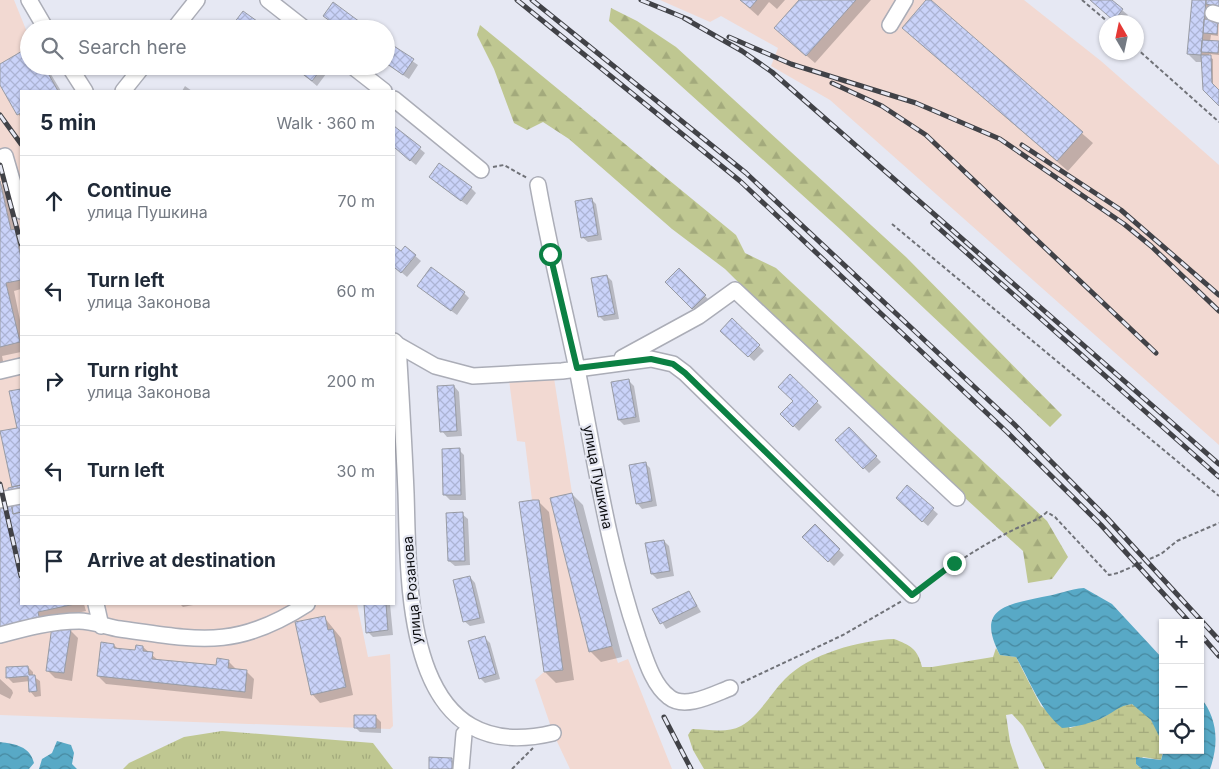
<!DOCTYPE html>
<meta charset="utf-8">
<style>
:root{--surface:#fff;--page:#f2f2f3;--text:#1f2937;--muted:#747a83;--line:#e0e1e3}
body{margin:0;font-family:Inter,sans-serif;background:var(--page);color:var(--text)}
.controls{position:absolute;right:15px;bottom:15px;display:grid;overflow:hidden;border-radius:0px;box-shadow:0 1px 4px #0004}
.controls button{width:45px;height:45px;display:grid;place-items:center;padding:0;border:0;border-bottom:1px solid var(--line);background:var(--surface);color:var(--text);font:25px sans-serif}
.compass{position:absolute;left:1099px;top:15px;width:45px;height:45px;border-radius:50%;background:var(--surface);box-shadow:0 1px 4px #0004;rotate:351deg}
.stop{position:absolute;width:15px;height:15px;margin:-11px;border:4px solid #0b8043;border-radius:50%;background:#fff}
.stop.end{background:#0b8043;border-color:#fff;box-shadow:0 1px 5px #0008}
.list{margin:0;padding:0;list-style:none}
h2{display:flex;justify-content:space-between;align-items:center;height:65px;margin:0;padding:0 20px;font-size:21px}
h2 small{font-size:16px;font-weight:400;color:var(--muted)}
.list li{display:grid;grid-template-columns:32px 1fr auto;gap:15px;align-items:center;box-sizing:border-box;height:90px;padding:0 20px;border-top:1px solid var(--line)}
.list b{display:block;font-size:19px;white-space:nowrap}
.list p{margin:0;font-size:16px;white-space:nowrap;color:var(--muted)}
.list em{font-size:16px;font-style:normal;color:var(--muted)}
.icon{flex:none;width:28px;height:28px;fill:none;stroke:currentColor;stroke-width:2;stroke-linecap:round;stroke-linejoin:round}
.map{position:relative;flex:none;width:1219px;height:769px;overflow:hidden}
.search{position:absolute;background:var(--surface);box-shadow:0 1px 4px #0004;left:20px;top:20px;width:375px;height:55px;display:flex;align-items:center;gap:12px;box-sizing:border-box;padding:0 18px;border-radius:28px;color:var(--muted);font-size:19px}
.panel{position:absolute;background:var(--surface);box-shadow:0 1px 4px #0004;left:20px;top:90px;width:375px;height:515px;border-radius:0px}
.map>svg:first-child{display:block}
</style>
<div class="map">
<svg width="1219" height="769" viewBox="0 0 1219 769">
<defs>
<pattern id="grass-tufts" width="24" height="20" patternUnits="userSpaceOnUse" patternTransform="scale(1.25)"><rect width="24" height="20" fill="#bfc791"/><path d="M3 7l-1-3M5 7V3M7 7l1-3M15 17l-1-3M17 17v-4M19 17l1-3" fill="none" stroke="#a3aa7c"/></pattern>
<pattern id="forest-firs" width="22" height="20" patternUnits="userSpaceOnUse" patternTransform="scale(1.25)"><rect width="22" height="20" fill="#bfc791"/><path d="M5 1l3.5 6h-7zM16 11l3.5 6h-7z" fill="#a3aa7c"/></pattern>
<pattern id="wetland-marsh" width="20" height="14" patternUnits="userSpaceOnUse" patternTransform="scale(1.25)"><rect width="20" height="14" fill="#bfc791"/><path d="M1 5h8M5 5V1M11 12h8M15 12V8" fill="none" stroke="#a3aa7c"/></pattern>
<pattern id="water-waves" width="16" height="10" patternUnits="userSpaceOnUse" patternTransform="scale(1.25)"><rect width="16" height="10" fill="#58a9c6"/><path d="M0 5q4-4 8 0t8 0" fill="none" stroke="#47889f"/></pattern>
<pattern id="building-cross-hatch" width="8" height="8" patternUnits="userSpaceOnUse" patternTransform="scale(1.25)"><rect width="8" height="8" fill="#cad3f9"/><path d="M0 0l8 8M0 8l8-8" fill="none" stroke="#acb4d4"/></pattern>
</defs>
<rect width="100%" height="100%" fill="#e6e8f3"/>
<path fill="#f2d9d2" d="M0,0H14L29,37V66H44L58,91H21V604H357L368,657L390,654L393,726L390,729L0,715Z
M660,0H1024L1101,61L1219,165V445L830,100L771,66L778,48L721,16L710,22Z
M1206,0H1219V106L1203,90L1201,55Z
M554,378L572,493L612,646L618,663L628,659L672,769H570L553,733L535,680L544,672L519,502L532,500L525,442L517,441L509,380Z"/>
<path fill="url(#grass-tufts)" d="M222,731L373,743L393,769H123L129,763L184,737Z"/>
<path fill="url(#forest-firs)" d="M611,8L637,21L676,47L906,257L1062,415L1050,427L841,230L609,21Z
M480,25L736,235L745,253L776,268L1047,521L1068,557L1052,579L1028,583L1023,551L847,390L725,269L672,229L569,139L543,122L527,130L514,123L494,69L477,35Z"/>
<path fill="url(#wetland-marsh)" d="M894,639C910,645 918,649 922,667H932L993,657L996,648L1000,655L1016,657L1041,706L1070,728L1104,717L1120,706L1132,704C1152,716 1168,738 1161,760L1143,757L1136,764L1142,769H1045L1023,726L1012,714L1006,715L1010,742L1019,769H704L693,750L688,735L692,729C708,729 726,734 741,726C760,715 770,694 785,679C809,654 861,640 894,639Z"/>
<path fill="url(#water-waves)" d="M1084,588L1112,604L1163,659V744L1151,720L1132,704C1118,706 1116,711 1104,717C1093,723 1075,727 1062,728C1039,709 1031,682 1016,657L1000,655C976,609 1004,605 1042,597C1056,595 1070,589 1084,588Z
M1200,697C1218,718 1219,744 1210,769H1142L1136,764V757L1161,760L1164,750H1200Z
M57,741L71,745L74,753L72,764L77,769H39L42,759L52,753Z
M0,742C15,744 30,746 34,763L29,769H0Z"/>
<path fill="#0003" d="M740,0H785L777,9L769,2L758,16Z
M801,0H871L815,63L784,36Z
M929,0L1093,143L1068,171L915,39Z
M1091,0H1110L1128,15L1121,22H1117Z
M1194,0H1219L1218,36L1211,35L1210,42L1219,43V55L1209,54V57L1213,59V87L1219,92V105L1202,62H1196L1188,54Z
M330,21L359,23L364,28L341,29Z
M386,43L418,65L409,79L386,64Z
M0,65L46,66L61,91H21V118L0,83Z
M293,66H317L326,74L317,86Z
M185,86L192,91H182Z
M394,127L425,153L416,165L394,147Z
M435,182L471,188L476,193L467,205Z
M0,183L8,191L17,233L21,237V289L14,291L21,325V352L2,356L6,375L0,377Z
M591,199L596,204L602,240L588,242L582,237Z
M394,247L401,253L405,247L421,261L407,277L394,266Z
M679,270L710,301L698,313L667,282Z
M607,276L612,281L619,319L604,321L599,316Z
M424,291L464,293L469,298L457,315Z
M732,320L764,351L754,361L722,331Z
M790,376L822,407L799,431L782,414L795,401Z
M629,381L634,386L640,422L624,425L619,420Z
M454,386L459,392L462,436L447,437L442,431Z
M21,390V604H84L86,611L45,620L6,638L0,510H14V488L2,432L19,429L11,392Z
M849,429L881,462L869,473L837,440Z
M459,450L464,455L466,500H450L445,495Z
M645,463L650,468L657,506L642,509L637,503Z
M907,487L938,514L928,526L902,503Z
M572,494L583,505L622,657L601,662L590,651Z
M538,501L549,512L574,680L556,683L545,672Z
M462,514L468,519L470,565L455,566L449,561Z
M815,526L844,555L834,566L804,537Z
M664,541L669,546L674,576L657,579L652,574Z
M470,577L475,583L485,623L470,626L464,621Z
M689,592L701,612L666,629L654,609Z
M180,604H198L183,607Z
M365,604H390L393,635L373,637L368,632Z
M324,617L341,638L353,695L320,703L312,694Z
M70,630L78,638L72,681L55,678L47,670Z
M485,638L490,643L500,679L485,683L480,678Z
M114,645L118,649L137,651L143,647L159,661L217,666L228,661L236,669L246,671L254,679L252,699L106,684L98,676Z
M28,667L33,672V676L40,681L41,696L35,697L30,691V681L13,683L7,677Z
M0,679L12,690L13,693L10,699L0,694Z
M376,717L381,722V733L360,732L355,727Z
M452,760L457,765V769H430Z"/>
<path fill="url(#building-cross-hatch)" stroke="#989ba4" d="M740,0H757L750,8Z
M799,0H856L806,56L774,28Z
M926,0H931L1083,132L1057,161L902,28Z
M1090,0H1112L1123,9L1114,21Z
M1192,0H1206L1201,55L1187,54Z
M1206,0H1219V7L1206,4Z
M333,2L360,22L355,29H341L323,16Z
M243,11L268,29H242L234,23Z
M1204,19L1218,20L1217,34L1203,33Z
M1202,40L1219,41L1218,53L1201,52Z
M386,41L414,59L403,75L386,63Z
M29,47V66H44L58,91H21V113L17,115L0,85V64Z
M1201,55H1211L1212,83L1219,90V106L1203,90Z
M292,66H319L322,68L312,81Z
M394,126L421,147L410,161L394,147Z
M439,163L472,187L461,201L429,177Z
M0,181L11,230L15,229L21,258V280L6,283L20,342L0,347Z
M592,198L598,235L581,238L575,201Z
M394,246L401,251L405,246L416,255L401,273L394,267Z
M431,267L465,292L451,311L417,286Z
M679,268L706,295L692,309L665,282Z
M607,275L615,314L598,317L591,278Z
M732,318L760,345L748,357L720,331Z
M790,374L818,401L793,427L780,414L793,401L778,387Z
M629,379L636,417L618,420L611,382Z
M454,385L457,431L440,432L437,386Z
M21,389V485L12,487L0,431L17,428L9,391Z
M849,427L877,456L863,469L835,440Z
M460,448L461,495H443L442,449Z
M646,462L652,501L636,504L629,465Z
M21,485V512L13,514L8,488Z
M907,485L934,508L922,522L896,498Z
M572,493L612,646L589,652L550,498Z
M533,500H539L563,670L544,672L519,502Z
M12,506L13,514L21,512V604H75L38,612L40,621L0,630V509Z
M463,512L465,561H448L446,513Z
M815,524L840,549L828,562L802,537Z
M664,540L670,571L651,574L645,543Z
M470,576L480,618L463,622L453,580Z
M689,591L697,606L660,624L652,609Z
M364,604H386L388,630L366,633Z
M325,616L328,630L333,629L346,687L311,695L295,622Z
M52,626L71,629L64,673L46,671Z
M485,636L496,674L479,679L468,641Z
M101,642L114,644V648L135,650L136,645L143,646V651L153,652L152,659L216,665L217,658L229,660L228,668L247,670L245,692L97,676Z
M28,666L29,675H35L37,691L29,692L28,676L6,678V667Z
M354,715H376V728H354Z
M429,757L452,758V769H429Z"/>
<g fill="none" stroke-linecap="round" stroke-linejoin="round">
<g stroke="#abadb7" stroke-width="18">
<path id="minor" d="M29,0L46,29
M268,0L305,29
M1213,13L1219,15
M890,25L905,0
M174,29L197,0
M69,66L85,91
M352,66L384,91
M123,91L143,66
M394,99L481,170
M0,158L5,156L21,211
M538,185C549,247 564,307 577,369C595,459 608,550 638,638C645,657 652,684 669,697C685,710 714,694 730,688
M394,341L398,345C401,395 404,444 406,493C409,583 402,769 553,733
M398,345L435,366L473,376L562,371L651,359L673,364L685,373L912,595
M622,358L699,316L735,290L957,498
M0,371L21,366
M0,500L21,496
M96,604L101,626
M0,635C26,628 52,621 79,621C92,621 107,627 120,629C199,640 236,650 307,604
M461,769L464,734"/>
</g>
<path stroke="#707278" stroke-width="2" stroke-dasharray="4 2.5" stroke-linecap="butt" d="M1082,0L1108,22
M1136,48L1219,122
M493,167L504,165L527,178
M892,224L1219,496
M922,588C951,565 981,546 1013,530C1025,524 1037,521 1047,512L1055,517L1109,575L1118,573L1161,554L1177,541L1219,523
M741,683L843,635L902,601
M512,769L533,748"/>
<use href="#minor" stroke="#fff" stroke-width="15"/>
<g stroke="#414247" stroke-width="5">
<path id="rail" d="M517,0L740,181L1008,433L1101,525L1190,623
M532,0L746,173L1014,424L1108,519L1219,640
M641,0L690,20
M684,18L742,51L772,72L1219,464
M729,37L791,64L916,103L1000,139L1124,224L1151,246L1219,311
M832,83L882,106L926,135L1156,353
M0,115L21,144
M1022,145L1121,210L1219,295
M0,165L21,244
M933,223L1219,477
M0,484L21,576
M1200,634L1219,656
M664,717L691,769"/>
</g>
<use href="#rail" stroke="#e6e8f3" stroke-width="3" stroke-dasharray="9" stroke-linecap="butt"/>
</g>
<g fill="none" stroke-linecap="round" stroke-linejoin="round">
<path stroke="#0b8043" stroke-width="6" d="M550,254L577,368L651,359L673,364L685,373L912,595L954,563"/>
</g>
<g text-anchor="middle" stroke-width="4.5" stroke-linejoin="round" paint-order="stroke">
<g font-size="14" fill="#0d0e11" stroke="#e6e8f3">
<text transform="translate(598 477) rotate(79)" y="5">улица Пушкина</text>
<text transform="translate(412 590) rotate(-95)" y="5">улица Розанова</text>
</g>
</g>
</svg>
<div class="controls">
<button>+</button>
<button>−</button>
<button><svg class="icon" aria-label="locate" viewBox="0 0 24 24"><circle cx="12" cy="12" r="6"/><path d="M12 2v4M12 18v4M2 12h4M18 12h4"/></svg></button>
</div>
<svg class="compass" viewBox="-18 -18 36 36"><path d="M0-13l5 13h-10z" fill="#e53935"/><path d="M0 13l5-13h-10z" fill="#747a83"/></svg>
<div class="stop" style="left:550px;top:254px"></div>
<div class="stop end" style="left:954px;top:563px"></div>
<div class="search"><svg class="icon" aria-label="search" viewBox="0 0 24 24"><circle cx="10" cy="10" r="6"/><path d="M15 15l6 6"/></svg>Search here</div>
<section class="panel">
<h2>5 min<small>Walk · 360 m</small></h2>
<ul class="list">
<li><svg class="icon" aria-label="ahead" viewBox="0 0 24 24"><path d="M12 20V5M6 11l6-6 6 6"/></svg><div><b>Continue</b><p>улица Пушкина</p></div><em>70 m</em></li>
<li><svg class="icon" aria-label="left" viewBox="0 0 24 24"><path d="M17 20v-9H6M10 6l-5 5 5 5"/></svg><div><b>Turn left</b><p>улица Законова</p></div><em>60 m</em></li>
<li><svg class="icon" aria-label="right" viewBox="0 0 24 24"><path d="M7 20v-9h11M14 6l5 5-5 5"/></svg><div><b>Turn right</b><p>улица Законова</p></div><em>200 m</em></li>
<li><svg class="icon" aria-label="left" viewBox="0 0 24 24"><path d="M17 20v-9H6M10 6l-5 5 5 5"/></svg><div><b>Turn left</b></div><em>30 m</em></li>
<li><svg class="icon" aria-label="arrive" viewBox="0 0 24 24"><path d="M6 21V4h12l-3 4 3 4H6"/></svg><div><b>Arrive at destination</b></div></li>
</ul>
</section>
</div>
